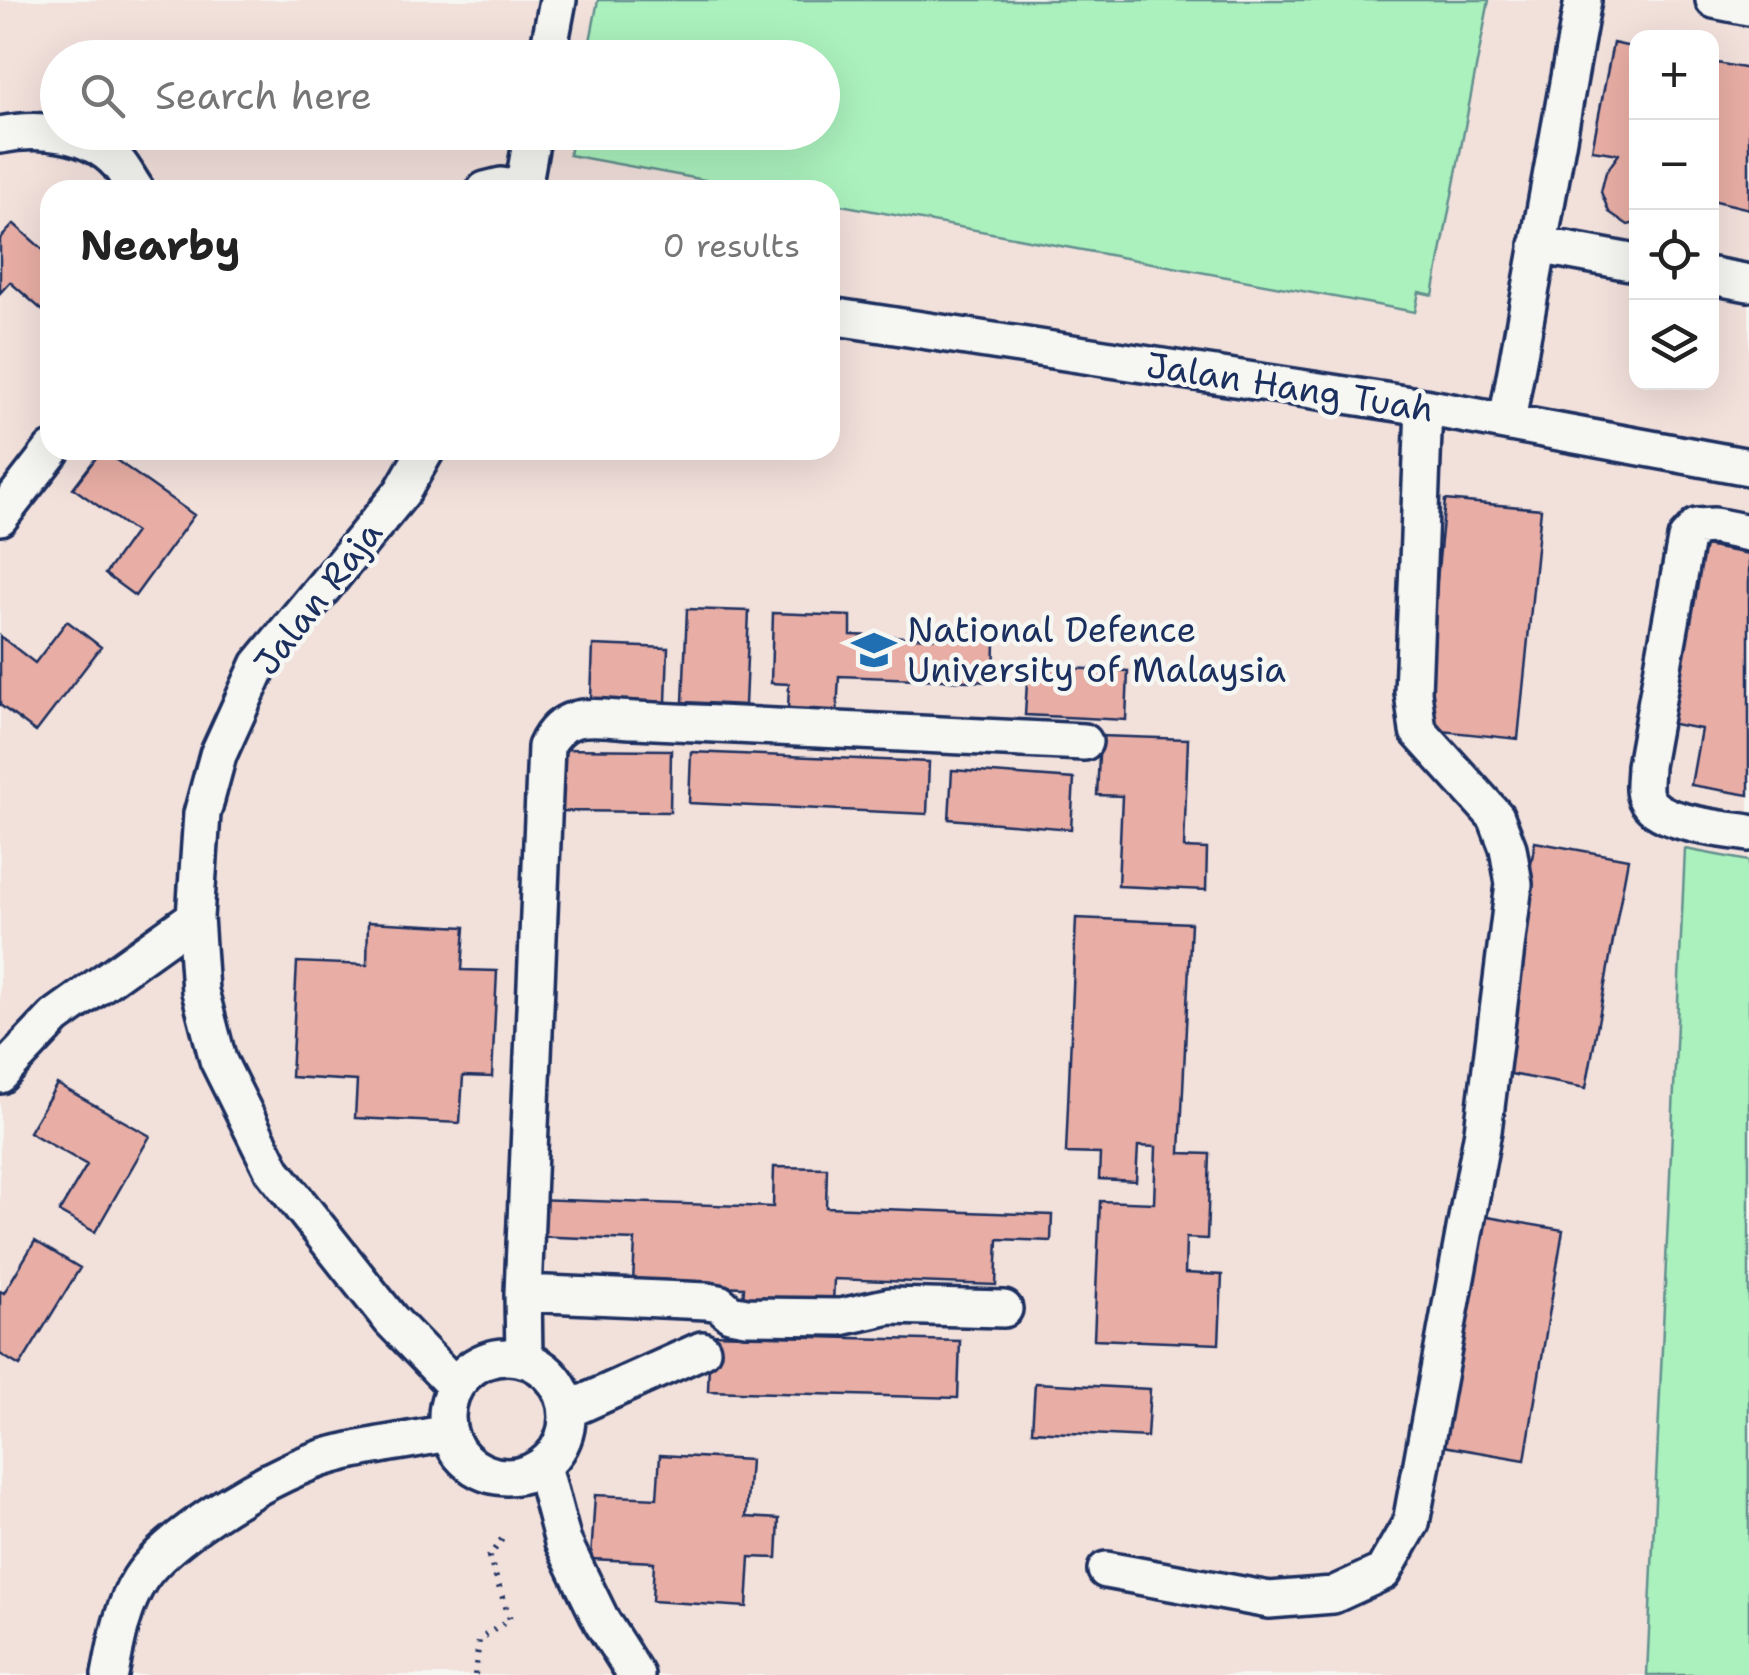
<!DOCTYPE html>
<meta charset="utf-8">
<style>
:root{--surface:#fff;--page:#f2f2f2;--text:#222;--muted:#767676;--line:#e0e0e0}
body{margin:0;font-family:"Shantell Sans",sans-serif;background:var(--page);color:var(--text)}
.controls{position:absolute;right:30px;top:30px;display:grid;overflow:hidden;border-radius:20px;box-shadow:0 10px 40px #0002}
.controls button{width:90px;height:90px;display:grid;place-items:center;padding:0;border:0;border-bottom:2px solid var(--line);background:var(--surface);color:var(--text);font:50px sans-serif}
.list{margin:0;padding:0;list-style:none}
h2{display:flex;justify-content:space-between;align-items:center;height:130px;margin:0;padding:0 40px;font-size:42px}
h2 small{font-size:32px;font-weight:400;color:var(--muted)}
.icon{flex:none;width:55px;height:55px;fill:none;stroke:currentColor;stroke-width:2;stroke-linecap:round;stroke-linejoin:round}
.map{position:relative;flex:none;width:1749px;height:1675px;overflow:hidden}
.search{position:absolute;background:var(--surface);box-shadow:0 10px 40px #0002;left:40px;top:40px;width:800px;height:110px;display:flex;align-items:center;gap:25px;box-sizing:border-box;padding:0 35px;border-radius:55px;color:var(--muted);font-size:38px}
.panel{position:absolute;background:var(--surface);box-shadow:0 10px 40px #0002;left:40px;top:180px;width:800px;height:280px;border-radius:30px}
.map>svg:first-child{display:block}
</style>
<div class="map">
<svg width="1749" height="1675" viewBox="0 0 1749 1675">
<rect width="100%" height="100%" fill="#f6f6f2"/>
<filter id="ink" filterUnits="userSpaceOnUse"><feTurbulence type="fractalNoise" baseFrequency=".01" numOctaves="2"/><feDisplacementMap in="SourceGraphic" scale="20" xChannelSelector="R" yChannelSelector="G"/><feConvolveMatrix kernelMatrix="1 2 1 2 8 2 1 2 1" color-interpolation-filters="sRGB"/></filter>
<g filter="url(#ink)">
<path fill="#f2e0db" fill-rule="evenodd" d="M0,0H1749V861L1685,850L1647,1675H0ZM1636,38H1712V382H1636ZM58,58H822V132H58ZM50,190H830V450H50Z"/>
<path fill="#abf1bd" stroke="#63908e" stroke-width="2.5" d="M598,0H1489L1433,295L1419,292L1415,312L830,203V190H759L569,155L573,133L822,132V58L587,57Z
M1685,849L1749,861V1675H1647Z"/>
<path fill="#e8aea5" stroke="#1b2f5e" stroke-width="2.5" d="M1613,43L1636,48V223L1628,225L1609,212L1601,192L1606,172L1619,154L1592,150Z
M1712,62L1749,69V209L1712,200Z
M14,224L50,256V317L10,282L0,293V239Z
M102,450L194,515L135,596L105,574L135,532L73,488Z
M1445,500L1541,509L1518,739L1422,729Z
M1699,545L1749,554V795L1691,785L1701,729L1668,723Z
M687,609L749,611L745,705L683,702Z
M773,613L851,616V635L995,640L994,682L839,676L837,712L788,710L789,684L771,683Z
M67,621L101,647L36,732L0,705V636L35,663Z
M593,645L668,648L666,702L591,699Z
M1028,666L1128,671L1126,720L1025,715Z
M1100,736L1188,739L1184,848L1207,849L1206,890L1118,886L1122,796L1097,795Z
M552,749L671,750L670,812L552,811Z
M691,752L929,762L927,814L689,803Z
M952,770L1074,779L1071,829L949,819Z
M1535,842L1628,859L1586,1088L1494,1071Z
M1076,918L1191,923L1180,1153L1210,1154L1207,1239L1186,1238L1185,1273L1222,1275L1219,1344L1094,1339L1100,1201L1154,1203L1156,1147L1138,1146L1136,1181L1099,1179L1100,1154L1066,1153Z
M368,922L465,927L462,970L497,971L492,1077L463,1076L460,1123L355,1118L357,1081L291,1077L297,962L367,965Z
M57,1084L150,1136L95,1232L59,1212L87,1165L29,1132Z
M774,1167L827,1168L826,1207L1052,1215L1051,1241L998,1239L996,1285L834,1279L833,1305L743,1301L744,1287L633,1283L635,1240L531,1236L533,1199L773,1207Z
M1470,1214L1563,1230L1525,1460L1431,1444Z
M35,1241L80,1268L20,1366L0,1354V1291L4,1293Z
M710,1334L960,1341L958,1398L708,1391Z
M1035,1383L1150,1389L1147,1437L1032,1431Z
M660,1455L750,1460L746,1517L779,1519L777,1558L750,1557L747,1607L652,1601L654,1562L591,1559L595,1495L657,1498Z"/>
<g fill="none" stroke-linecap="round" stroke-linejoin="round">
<g stroke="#1b2f5e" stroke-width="42">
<path id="minor" d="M1714,0L1749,7
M547,58L558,0
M0,135C39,127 90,132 118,163C125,171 130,182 136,190
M523,188L533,132
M485,190L501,186L529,190
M1538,245L1636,263
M1712,276L1749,283
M830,316L1424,407L1749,467
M1507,421L1583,0
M426,450L402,492L259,665L218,755L202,814L195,917L200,991L218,1060L273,1171L391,1320L454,1385
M0,517L52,450
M1749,533L1714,526L1697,527L1686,539L1645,766C1645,776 1642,790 1646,798C1657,824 1724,829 1749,833
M0,1075L55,1017L195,917
M523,1293L707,1301L719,1303L730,1313L746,1316L841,1317L890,1306L1004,1309
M447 1417a60 60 0 1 1 120 0a60 60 0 1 1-120 0Z
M524,1358L523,1293L546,747C564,707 597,719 635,720L1084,742
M568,1410L702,1350
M543,1466L563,1542L602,1622L636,1675
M1106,1570L1269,1600L1333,1595L1383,1572L1411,1523L1483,1131L1514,884L1508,848L1496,817L1418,731L1413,692L1424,407
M110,1675C116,1644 122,1607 140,1579C169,1534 280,1468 333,1455C370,1445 409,1441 447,1433"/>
</g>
<path stroke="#1b2f5e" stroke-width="6" stroke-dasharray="2.5 8" stroke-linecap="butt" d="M475,1675L479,1640L510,1619L489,1557L502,1539"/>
<use href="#minor" stroke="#f6f6f2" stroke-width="35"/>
</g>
</g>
<defs>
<g id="university-bare" transform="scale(3.45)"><path d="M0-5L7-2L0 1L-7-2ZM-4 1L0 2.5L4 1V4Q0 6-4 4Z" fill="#1f6fb2" stroke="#f6f6f2" stroke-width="2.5" paint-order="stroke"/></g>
</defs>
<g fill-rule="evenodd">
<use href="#university-bare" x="874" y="650"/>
</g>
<g text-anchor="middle" stroke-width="9" stroke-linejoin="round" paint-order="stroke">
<g font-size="35" fill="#1b2f5e" stroke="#f6f6f2">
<text transform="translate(1290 387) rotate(9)" y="12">Jalan Hang Tuah</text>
<text transform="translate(318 598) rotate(-52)" y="12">Jalan Raja</text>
</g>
<g font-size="35" fill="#1b2f5e" stroke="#f6f6f2" text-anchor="start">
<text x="907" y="642">National Defence<tspan x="907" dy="40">University of Malaysia</tspan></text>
</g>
</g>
</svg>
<div class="controls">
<button>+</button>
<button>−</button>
<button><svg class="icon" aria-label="locate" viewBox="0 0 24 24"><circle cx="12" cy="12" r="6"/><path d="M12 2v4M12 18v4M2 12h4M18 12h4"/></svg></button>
<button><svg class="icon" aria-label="layers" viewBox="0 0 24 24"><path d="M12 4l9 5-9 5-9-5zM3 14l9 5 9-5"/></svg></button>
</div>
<div class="search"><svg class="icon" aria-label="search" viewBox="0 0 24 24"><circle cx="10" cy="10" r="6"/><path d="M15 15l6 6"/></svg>Search here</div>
<section class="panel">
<h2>Nearby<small>0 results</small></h2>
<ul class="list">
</ul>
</section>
</div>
